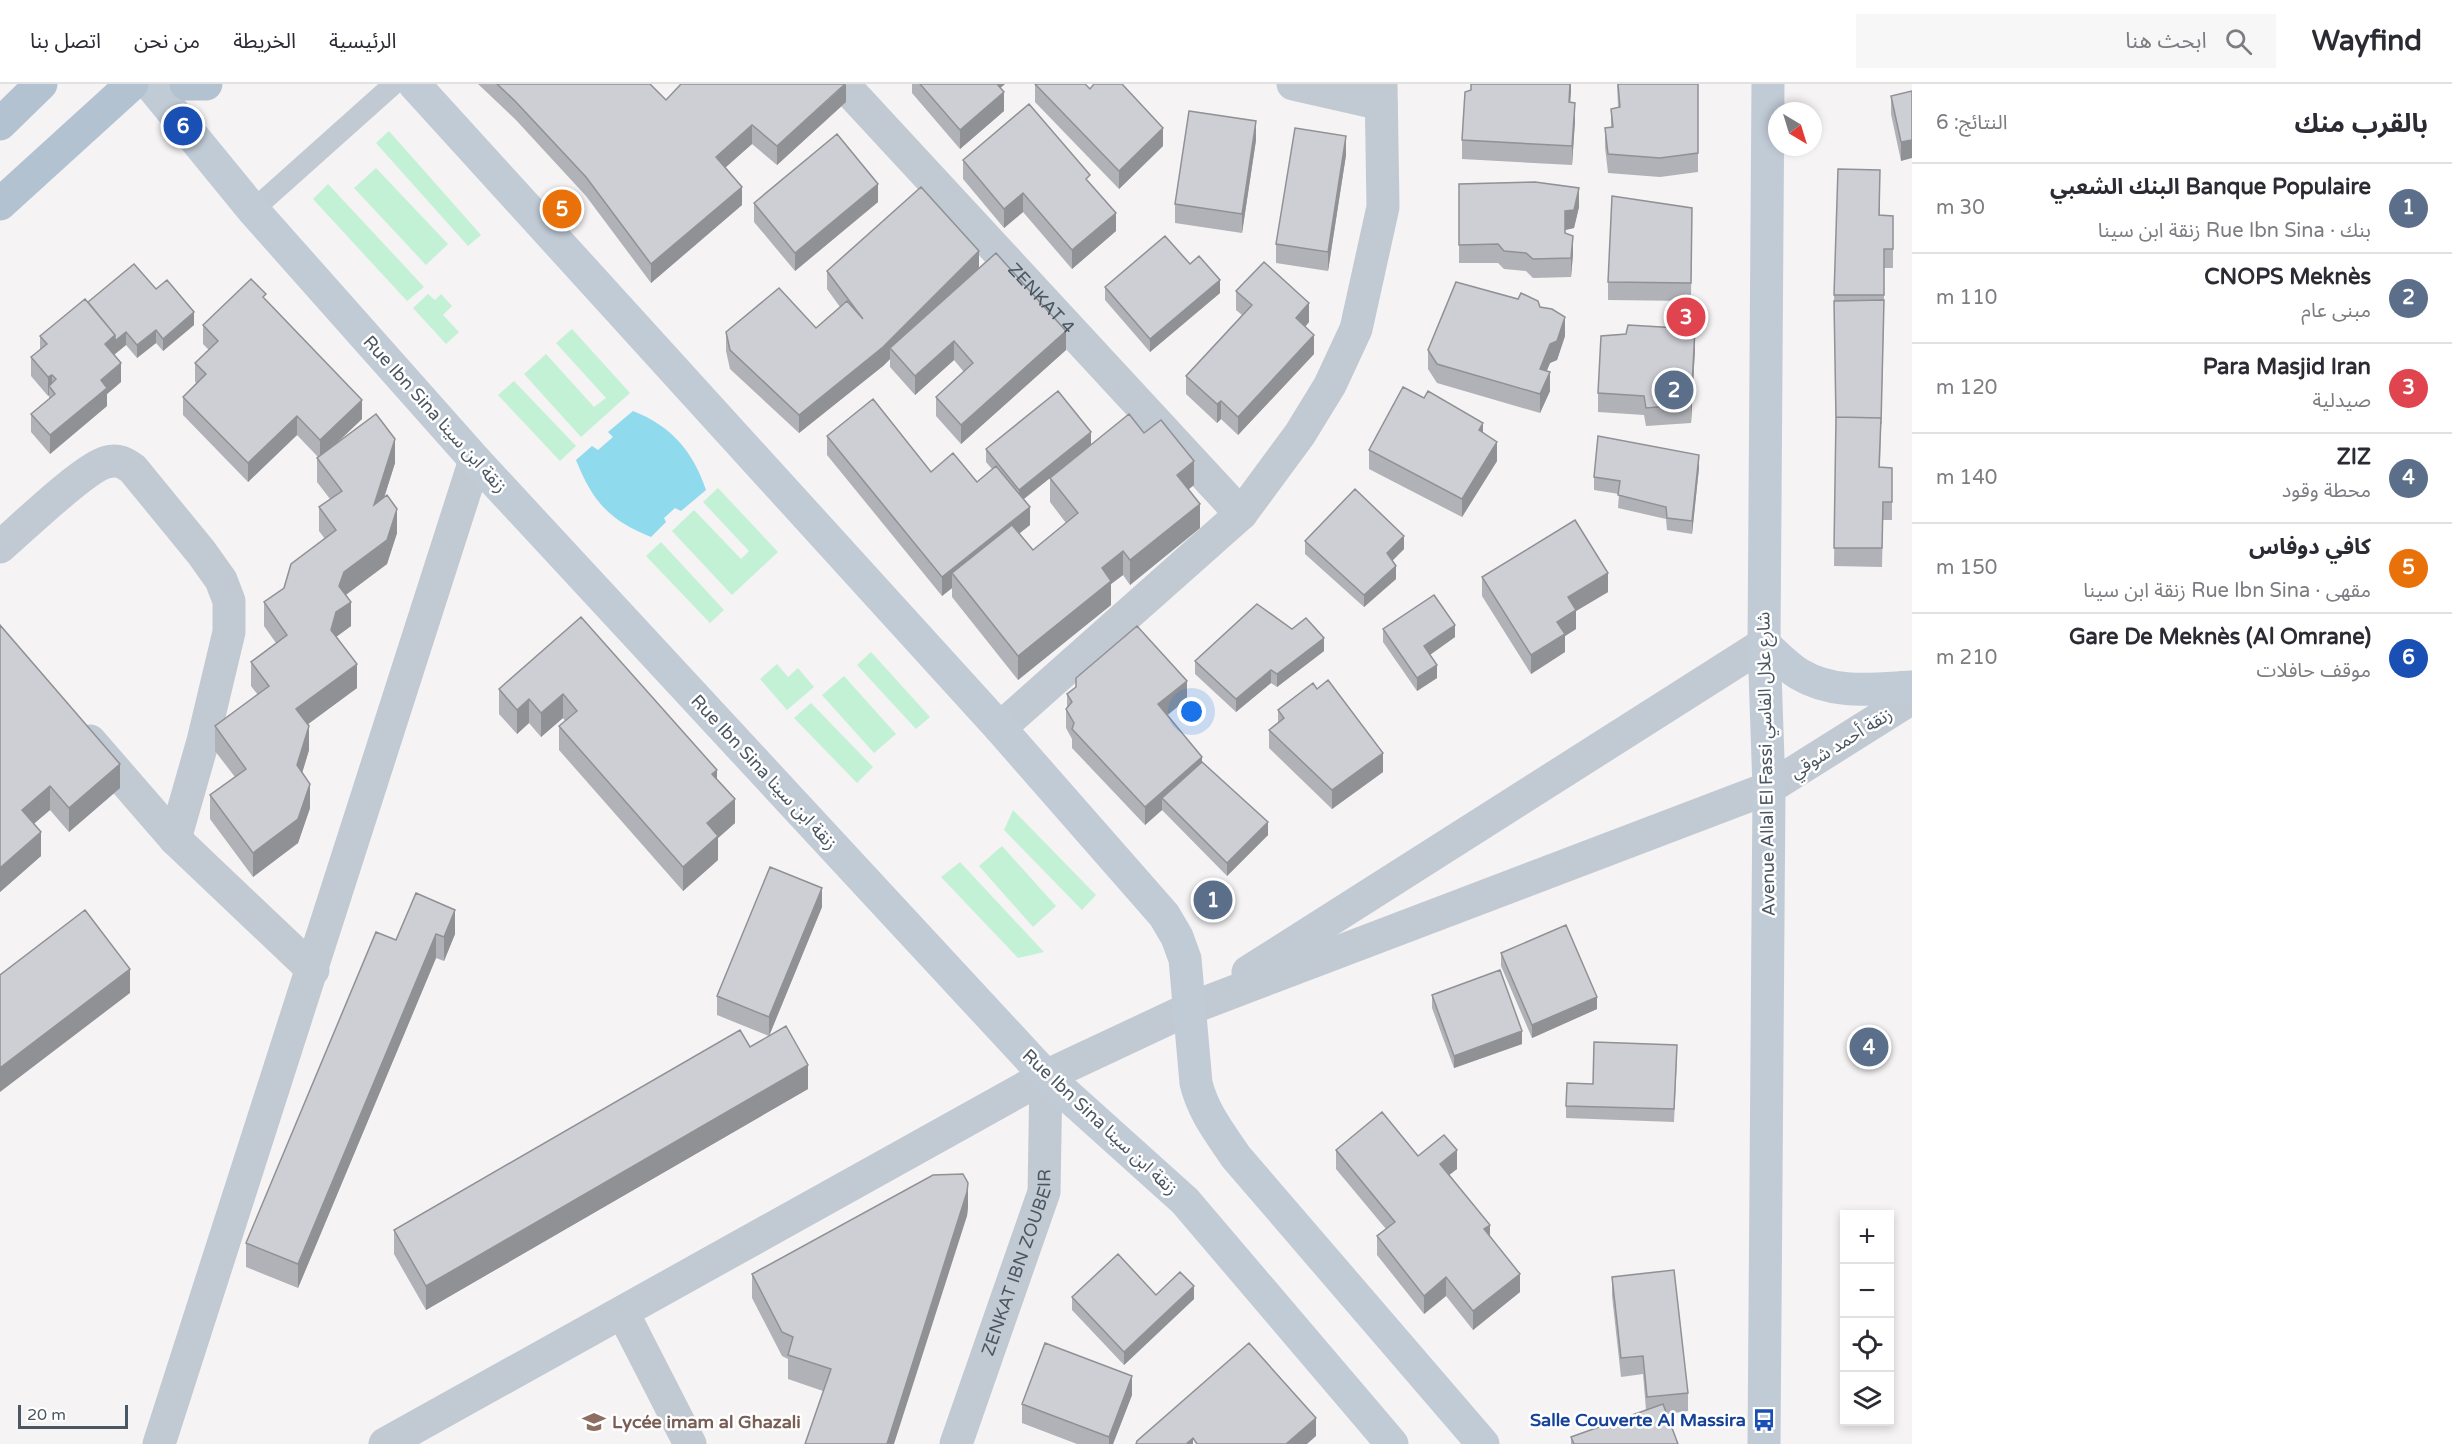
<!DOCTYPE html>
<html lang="ar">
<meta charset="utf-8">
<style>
:root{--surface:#fff;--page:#f7f7f7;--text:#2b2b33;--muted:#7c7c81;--line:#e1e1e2;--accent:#0f766e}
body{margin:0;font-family:"Varela Round","Noto Sans Arabic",sans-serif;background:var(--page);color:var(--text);direction:rtl}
.controls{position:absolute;right:18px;bottom:18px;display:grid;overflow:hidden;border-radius:0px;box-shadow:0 3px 9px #0003}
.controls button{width:54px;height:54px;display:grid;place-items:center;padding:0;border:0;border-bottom:2px solid var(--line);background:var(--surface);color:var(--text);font:30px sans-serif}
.compass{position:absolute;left:1768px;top:18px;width:54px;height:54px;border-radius:50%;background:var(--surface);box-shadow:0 3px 9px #0003;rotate:142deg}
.scale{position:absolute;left:18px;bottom:15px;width:110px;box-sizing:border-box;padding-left:6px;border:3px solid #4a5661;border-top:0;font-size:16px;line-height:21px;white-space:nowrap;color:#4a5661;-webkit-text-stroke:4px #fff;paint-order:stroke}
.you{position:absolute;left:1192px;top:628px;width:21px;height:21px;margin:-15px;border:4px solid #fff;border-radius:50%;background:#1a73e8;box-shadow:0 0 0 9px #1a73e833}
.badge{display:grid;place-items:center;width:39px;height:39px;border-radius:50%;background:var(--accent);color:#fff;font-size:20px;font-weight:700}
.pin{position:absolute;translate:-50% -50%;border:3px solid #fff;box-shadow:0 2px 6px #0006}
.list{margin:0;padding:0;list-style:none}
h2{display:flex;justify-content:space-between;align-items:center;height:78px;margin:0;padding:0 24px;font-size:26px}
h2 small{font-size:20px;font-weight:400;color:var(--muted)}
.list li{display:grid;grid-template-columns:39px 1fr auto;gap:18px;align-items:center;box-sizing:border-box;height:90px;padding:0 24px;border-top:2px solid var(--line)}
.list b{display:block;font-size:22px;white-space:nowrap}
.list p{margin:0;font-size:20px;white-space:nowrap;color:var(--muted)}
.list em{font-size:20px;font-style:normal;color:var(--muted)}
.icon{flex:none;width:33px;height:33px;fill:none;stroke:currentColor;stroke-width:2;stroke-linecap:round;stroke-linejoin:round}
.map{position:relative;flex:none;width:1912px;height:1360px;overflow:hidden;direction:ltr}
header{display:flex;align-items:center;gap:36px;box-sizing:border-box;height:84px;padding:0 30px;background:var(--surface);border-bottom:2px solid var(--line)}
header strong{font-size:28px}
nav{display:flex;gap:33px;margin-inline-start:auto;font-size:21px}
.search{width:420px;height:54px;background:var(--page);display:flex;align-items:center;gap:15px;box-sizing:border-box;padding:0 21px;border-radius:0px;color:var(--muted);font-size:22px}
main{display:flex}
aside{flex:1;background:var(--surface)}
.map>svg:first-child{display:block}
</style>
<header>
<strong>Wayfind</strong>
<div class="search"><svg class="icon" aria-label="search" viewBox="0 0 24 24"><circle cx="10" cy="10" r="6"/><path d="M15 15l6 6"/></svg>ابحث هنا</div>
<nav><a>الرئيسية</a><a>الخريطة</a><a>من نحن</a><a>اتصل بنا</a></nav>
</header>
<main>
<aside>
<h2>بالقرب منك<small>النتائج: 6</small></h2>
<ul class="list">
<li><span class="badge" style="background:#5c6f8a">1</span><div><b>Banque Populaire البنك الشعبي</b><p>بنك · Rue Ibn Sina زنقة ابن سينا</p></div><em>30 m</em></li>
<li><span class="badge" style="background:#5c6f8a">2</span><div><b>CNOPS Meknès</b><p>مبنى عام</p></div><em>110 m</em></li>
<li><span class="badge" style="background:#e0444e">3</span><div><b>Para Masjid Iran</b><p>صيدلية</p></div><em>120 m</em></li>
<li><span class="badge" style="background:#5c6f8a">4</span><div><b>ZIZ</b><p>محطة وقود</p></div><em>140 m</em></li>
<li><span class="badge" style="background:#e8710a">5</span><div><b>كافي دوفاس</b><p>مقهى · Rue Ibn Sina زنقة ابن سينا</p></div><em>150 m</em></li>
<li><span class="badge" style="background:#1a4fb4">6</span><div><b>Gare De Meknès (Al Omrane)</b><p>موقف حافلات</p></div><em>210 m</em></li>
</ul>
</aside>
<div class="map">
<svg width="1912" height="1360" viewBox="0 0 1912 1360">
<rect width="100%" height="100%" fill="#f5f3f3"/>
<path fill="#c3f1d5" d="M389,47L481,151L468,162L376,59Z
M376,84L448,160L426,181L354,104Z
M328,100L424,203L407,217L313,115Z
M428,210L435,216L441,210L452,222L443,231L459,248L446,260L413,224Z
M572,245L630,309L581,353L524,290L546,270L594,323L606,314L556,259Z
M514,297L576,362L560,377L498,311Z
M718,404L778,468L732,511L672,447L694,426L741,475L749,467L703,418Z
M661,458L724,526L710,539L646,472Z
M871,568L930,633L916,645L857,581Z
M777,580L788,593L798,584L814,603L787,626L760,595Z
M844,592L896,650L874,669L822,611Z
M811,619L873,683L857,699L794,634Z
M1013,726L1096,811L1082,826L1004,746Z
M1002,762L1056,822L1033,843L979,782Z
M960,778L1044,868L1018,874L941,793Z"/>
<path fill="#90daee" d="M633,327C671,342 693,367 706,406L681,427L675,424L664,434L666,438L651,453C609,436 593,418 576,376L592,362L598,366L613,353L608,348Z"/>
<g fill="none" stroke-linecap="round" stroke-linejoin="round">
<path stroke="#c1cad2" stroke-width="21" d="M253,126L394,0"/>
<g stroke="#c1cad2" stroke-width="33">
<path id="s1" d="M843,0L1241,430"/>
<path d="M1293,0L1381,20"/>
<path d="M0,463C21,445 85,383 107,378C118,375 125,379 133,385L201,468L221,496L229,517V548L203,657L175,755"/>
<path d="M1000,644L1241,430L1300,350L1330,301L1356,245L1383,123L1381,0"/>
<path d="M90,657L175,755L313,886"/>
<path d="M1248,888L1764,560"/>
<path d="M623,1229L690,1360"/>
<path d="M159,1360L475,376"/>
<path d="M385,1360L1046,992L1191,924L1769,704L1912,614"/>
<path id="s2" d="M956,1360L1044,1108L1046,992"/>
</g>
<path stroke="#c1cbd6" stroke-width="33" d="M150,0L253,126L475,376L1046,992L1185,1117L1392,1360
M414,0L1000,644L1164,831L1177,853L1185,875L1196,999C1203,1028 1220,1049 1236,1073L1483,1360
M1764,560C1775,570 1786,582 1799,590C1834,611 1873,605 1912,603
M1764,1360L1769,704L1764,560L1768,0"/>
<path stroke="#b3c2d1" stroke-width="33" d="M186,0H206
M0,40L41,0
M0,120L132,0"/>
</g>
<path fill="#b0b2b7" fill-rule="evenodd" d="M478,0H650L666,16L846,18L777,81L752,60L725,83L742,121L651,199L586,112L515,35Z
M912,0H1005L1000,4L1004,27L960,65L912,9Z
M1035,0L1090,5L1163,62L1119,105L1035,18Z
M1571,0L1570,18L1575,37L1572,81L1462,75V56L1471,6Z
M1617,0H1698V88L1660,93L1608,89L1605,63V44L1611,43V25L1618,23Z
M1912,7L1901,77L1891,30V12Z
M1256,56L1242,149L1175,139V120Z
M1346,71L1328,187L1276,179V160Z
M963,76L1090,99L1116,147L1072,185L1023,128L1004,144L963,95Z
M1459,100L1579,123L1574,144L1565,146V149L1573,170L1571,193L1533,194L1526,187L1504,185L1498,179H1459Z
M1880,104V131L1893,132V184H1884V229L1880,383L1892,384V436H1883L1882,483L1834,482L1836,341L1834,211Z
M878,118L795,187L754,138V119Z
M1692,124L1691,217L1608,216V198Z
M1190,180L1220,209L1150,268L1105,216V203Z
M979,184L1066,266L961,360L936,332V313L964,288L954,276L915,311L890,283V275L883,282L799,349L730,285L726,267V248L816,244L840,223L827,205V187Z
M156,205L194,241L163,267L156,259L137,274L126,261L114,271L121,298L107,310V322L50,370L31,348V330L49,315V311L48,312L31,292V273L40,266V252L88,218Z
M1236,207L1309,238L1305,243L1314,270L1238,351L1221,335L1217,339L1186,310V292L1242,231L1236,226Z
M266,216L362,335L331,364L395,379L384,414L397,449L387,480L346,511L351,542L336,553L357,604L308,640L309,666L302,689L310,724L298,759L253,793L210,735V711L235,693L215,667V642L258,611L251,602V578L276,559L264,542V518L284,504L325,455L319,447V423L330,415L317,398V374L318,373L297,351L248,398L183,331V313L197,299L195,298V279L209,266L203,260V241Z
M1565,252L1557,276L1550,279L1546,287L1550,307L1540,329L1437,299L1428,285V266Z
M1695,264L1691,339L1646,342L1644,331L1598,328V309Z
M1144,349L1194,401L1188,405L1200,444L1130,501L1123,491L1111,500V521L1018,596L952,513V504L942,512L827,371V352L931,388L977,398L992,385L986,378V365L1091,361ZM1050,394V418L1066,439L1033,466L1019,449L1030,441L1023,415Z
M1483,349L1497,377L1462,433L1369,385V366Z
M1699,384L1692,450L1667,446L1666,435L1618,424L1619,410L1594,406V393Z
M1305,457L1404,465L1392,477L1396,495L1364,523L1305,470Z
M1482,493L1608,508L1576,527V545L1565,552V568L1531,590L1482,512Z
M581,533L717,695L735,739L718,754V776L683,807L559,666V642L565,637L563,634L541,653L529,639L517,650L499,630V605Z
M0,541L120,704L69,748L50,726L34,739L41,772L0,808Z
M1292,545L1324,567L1277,603L1271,599L1236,628L1195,590V577Z
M1383,545L1455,553L1430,571L1437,594L1417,607L1383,558Z
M1067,610L1187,615L1168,631L1202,678L1268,751L1227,792L1162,726L1145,741L1072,664V655L1066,644V625L1067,623Z
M1278,626L1383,688L1332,725L1269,664V646L1278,639Z
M416,809L455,850L444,877L436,874L298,1204L246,1183V1159L396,856Z
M822,823L769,952L717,931V912Z
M1501,869L1597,925L1532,954L1501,882Z
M1432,911L1522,960L1454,984L1432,924Z
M750,963L808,1005L426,1226L394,1170V1146Z
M1677,974L1674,1038L1566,1034V1022L1593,1000Z
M1336,1066L1418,1072L1457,1085L1449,1091L1490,1152L1520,1208L1473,1246L1446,1212L1424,1230L1377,1171V1152L1386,1145L1336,1085Z
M968,1123L967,1132L823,1307L788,1295V1275L782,1272L752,1214V1190Z
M1612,1193L1688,1309V1327L1667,1330L1678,1360H1571V1353L1646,1326L1643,1290L1621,1293L1612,1212Z
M1156,1211L1194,1215L1124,1281L1072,1226V1213Z
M1132,1311L1113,1360H1077L1022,1339V1320Z"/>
<path fill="#909195" d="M846,0V18L777,81V62Z
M991,0H1005L991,12Z
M1570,0H1571V8L1569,36Z
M1004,8V27L960,65V46Z
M1575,19V37L1572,81V62Z
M1256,37V56L1242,149V130Z
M752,41V60L716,92V73Z
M1163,44V62L1119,105V87Z
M1346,52V71L1328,187V168Z
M1912,56V74L1901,77V58Z
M878,100V118L795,187V169Z
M742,103V121L651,199V180Z
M1579,104V123L1574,144L1565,146V167V127Z
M1023,109V128L1004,144V125Z
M1116,129V147L1072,185V166Z
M1573,152V170L1571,193V174Z
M979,167V186L890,264V275L883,282L799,349V331Z
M1220,196V209L1150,268V255Z
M1309,219V238L1296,253V234Z
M194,228V241L163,267V255Z
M1565,233V252L1557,276L1550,279L1540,304V285L1550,260Z
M1695,245V264L1691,339V320Z
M156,246V259L137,274V261Z
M1066,247V266L961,360V341Z
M126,248V261L105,278V260L115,251Z
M1314,251V270L1238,351V333Z
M954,257V276L915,311V292Z
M121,279V298L107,310V322L50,370V351L101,296Z
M1550,288V307L1540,329V310Z
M52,291V305L49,302V311L48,312V293Z
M362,316V335L320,375V356Z
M1221,317V335L1217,339V320Z
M297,332V351L248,398V379Z
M1483,339V358L1479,346Z
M1091,348V361L1019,419V406Z
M395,355V379L374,445V421Z
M1497,358V377L1462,433V415Z
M1699,371V384L1692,450V437Z
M1194,377V401L1177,415V391Z
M1200,420V444L1130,501V476Z
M1030,423V441L959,498L952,489V504L942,512V493Z
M397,425V449L387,480L344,512L339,502L344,488Z
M1404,452V465L1387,482V469Z
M1123,467V491L1111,500V521L1018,596V572L1102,484Z
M1396,482V495L1364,523V511Z
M1608,489V508L1576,527V545L1565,552V568L1531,590V571L1557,538L1568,513Z
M351,518V542L336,553L331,546L336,528Z
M1455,541V553L1424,575V562Z
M1324,554V567L1277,603V590Z
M357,580V604L296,649V625Z
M1437,581V594L1417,607V594Z
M1271,586V599L1236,628V615Z
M1187,597V615L1158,638V620Z
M563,610V634L541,653V629Z
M529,615V639L517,650V626Z
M309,642V666L297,706V681Z
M1383,669V688L1332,725V706Z
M1202,673V691L1162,714V726L1145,741V723Z
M120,680V704L69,748V724Z
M717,686V710L712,690Z
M310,700V724L298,759L253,793V769Z
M50,702V726L22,750V726Z
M735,715V739L718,754V776L683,807V783L707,739Z
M1268,738V751L1227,792V779Z
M41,748V772L0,808V784Z
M822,804V823L769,952V933Z
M455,826V850L444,877V853Z
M436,850V874L298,1204V1180Z
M130,885V909L0,1008V984Z
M1597,913V925L1532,954V941Z
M1522,947V960L1454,984V972Z
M808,981V1005L426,1226V1202Z
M1457,1066V1085L1440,1098V1080Z
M968,1099V1123L967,1132L894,1360H887Z
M1490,1141V1160L1484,1145Z
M1520,1190V1208L1473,1246V1227Z
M1446,1193V1212L1424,1230V1212Z
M1194,1202V1215L1124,1281V1268Z
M1132,1292V1311L1113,1360H1109V1353Z
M1316,1334V1352L1307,1360H1286Z
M1193,1354V1360H1186Z"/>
<path fill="#cdcfd5" stroke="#909195" stroke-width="1.5" d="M497,0H650L666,16L681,0H845L777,62L752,41L716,73L742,103L651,180L586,93L515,17Z
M920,0H997L1004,8L960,46Z
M1035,0H1085L1090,5L1094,0H1122L1163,44L1119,87Z
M1471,0H1570L1569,18L1575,19L1572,62L1462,56L1465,8L1471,6Z
M1618,0H1698V69L1660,74L1608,70L1605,44L1613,43L1611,25L1620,23Z
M1912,7V56L1901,58L1891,12Z
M1029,20L1090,91L1086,95L1116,129L1072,166L1023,109L1004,125L963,76Z
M1189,27L1256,37L1242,130L1175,120Z
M1295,44L1346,52L1328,168L1276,160Z
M837,50L878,100L795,169L754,119Z
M1838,85L1880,86L1879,131L1893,132V165H1884V211H1834Z
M1535,98L1579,104L1574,126L1565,127V149L1573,152L1571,174L1533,175L1526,169L1504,167L1498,160L1459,161V100Z
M921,103L979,167L883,263L799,331L730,266L726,248L779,204L816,244L847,217L863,235L827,187Z
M1612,112L1692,124L1691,199L1608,198Z
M1165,152L1190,180L1199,172L1220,196L1150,255L1105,203Z
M996,169L1066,247L961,341L936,313L973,279L954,257L915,292L890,264Z
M1264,178L1309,219L1296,234L1314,251L1238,333L1221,317L1217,320L1186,292L1252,221L1236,207Z
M134,180L156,205L167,196L194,228L163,255L156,246L137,261L126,248L115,257V251L88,218Z
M251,195L266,210L263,213L362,316L320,356L297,332L248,379L183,313L206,290L195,279L218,257L203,241Z
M1456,198L1518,215L1521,209L1538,217L1540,223L1552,225L1565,233L1557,257L1550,260L1540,285L1550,288L1540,310L1437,280L1428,266Z
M85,215L115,251L105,260L121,279L101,296L107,304L50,351L31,330L55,310L49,302L56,295L52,291L48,293L31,273L47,260L40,252Z
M1884,216L1881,340V334L1836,333V335L1834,217Z
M1628,241L1695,245L1691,320L1646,324L1644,312L1598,309L1601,252L1626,250Z
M1403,303L1424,314L1428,307L1483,339L1479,346L1497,358L1462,415L1369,366Z
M1058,307L1091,348L1019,406L986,365Z
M873,315L931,388L953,369L977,398L996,382L1030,423L942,493L827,352Z
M376,330L395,355L374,421L387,411L397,425L387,456L344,488L339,502L351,518L336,528L331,546L357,580L296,625L309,642L297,681L310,700L298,735L253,769L210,711L246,685L215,642L269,602L251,578L287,551L264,518L284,504L291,480L336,446L319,423L342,407L317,374Z
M1129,330L1144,349L1161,336L1194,377L1177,391L1200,420L1130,476L1123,467L1102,484L1111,497L1018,572L952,489L1012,441L1033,466L1078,429L1050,394Z
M1836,333L1881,334L1879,383L1892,384V418H1883L1882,464H1834Z
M1598,352L1699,371L1692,437L1667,434L1666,423L1618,411L1620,397L1594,393Z
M1355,405L1404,452L1387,469L1396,482L1364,511L1305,457Z
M1575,436L1608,489L1568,513L1576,526L1557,538L1565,550L1531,571L1482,493Z
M1434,511L1455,541L1424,562L1437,581L1417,594L1383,545Z
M1257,520L1292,545L1306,534L1324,554L1277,590L1271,586L1236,615L1195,577Z
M581,533L717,686L712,690L735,715L707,739L718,752L683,783L559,642L577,627L563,610L541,629L529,615L517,626L499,605Z
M0,541L120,680L69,724L50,702L22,726L41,748L0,784Z
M1137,542L1187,597L1158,620L1202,673L1145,723L1072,645L1074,639L1066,625L1072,618L1067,610L1076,603V594Z
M1328,596L1383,669L1332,706L1269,646L1284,634L1278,626L1313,599L1317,605Z
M1202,678L1268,738L1227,779L1162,714Z
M770,783L822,804L769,933L717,912Z
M416,809L455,826L444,853L436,850L298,1180L246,1159L376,848L396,856Z
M85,826L130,885L0,984V891Z
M1566,841L1597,913L1532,941L1501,869Z
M1500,886L1522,947L1454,972L1432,911Z
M786,942L808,981L426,1202L394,1146L740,946L750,963Z
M1594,958L1677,961L1674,1025L1566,1022L1567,999L1593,1000Z
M1382,1028L1418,1072L1444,1051L1457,1066L1440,1080L1490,1141L1484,1145L1520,1190L1473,1227L1446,1193L1424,1212L1377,1152L1395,1138L1336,1066Z
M963,1090L968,1099L967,1108L887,1360H805L831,1285L788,1271L793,1253L782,1248L752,1190L933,1091Z
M1118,1170L1156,1211L1180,1188L1194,1202L1124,1268L1072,1213Z
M1674,1186L1688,1309L1647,1313L1643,1272L1621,1274L1612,1193Z
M1045,1259L1132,1292L1109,1353L1022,1320Z
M1249,1259L1316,1334L1286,1360H1197L1193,1354L1186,1360H1136L1137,1357Z
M1663,1320L1678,1360H1574L1571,1353Z"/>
<defs>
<g id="bus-bare" transform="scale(1.8)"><path d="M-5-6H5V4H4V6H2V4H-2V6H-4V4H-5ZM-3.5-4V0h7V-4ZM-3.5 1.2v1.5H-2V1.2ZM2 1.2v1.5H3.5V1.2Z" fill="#1a4fb4" stroke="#fff" stroke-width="2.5" paint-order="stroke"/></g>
<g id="university-bare" transform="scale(1.8)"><path d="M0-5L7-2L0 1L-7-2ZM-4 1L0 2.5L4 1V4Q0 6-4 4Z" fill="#8d6e63" stroke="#fff" stroke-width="2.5" paint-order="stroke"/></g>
</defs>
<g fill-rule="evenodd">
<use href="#bus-bare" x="1764" y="1336"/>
<use href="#university-bare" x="594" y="1338"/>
</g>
<g text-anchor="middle" stroke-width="5" stroke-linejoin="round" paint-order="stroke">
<g font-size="18" fill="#4a5661" stroke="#fff">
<text dy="6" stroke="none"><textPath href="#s1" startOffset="292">ZENKAT 4</textPath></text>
<text transform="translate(435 330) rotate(48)" y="6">Rue Ibn Sina زنقة ابن سينا</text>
<text transform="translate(1841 659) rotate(-32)" y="6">زنقة أحمد شوقي</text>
<text transform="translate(1766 680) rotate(-91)" y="6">Avenue Allal El Fassi شارع علال الفاسي</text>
<text transform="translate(764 688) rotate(47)" y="6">Rue Ibn Sina زنقة ابن سينا</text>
<text transform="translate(1100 1038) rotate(43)" y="6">Rue Ibn Sina زنقة ابن سينا</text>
<text dy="6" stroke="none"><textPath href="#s2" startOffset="192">ZENKAT IBN ZOUBEIR</textPath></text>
</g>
<g font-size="18" font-weight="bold" fill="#164399" stroke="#fff" text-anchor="end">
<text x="1746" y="1342">Salle Couverte Al Massira</text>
</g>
<g font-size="18" font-weight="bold" fill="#785e54" stroke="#fff" text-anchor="start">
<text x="612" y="1344">Lycée imam al Ghazali</text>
</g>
</g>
</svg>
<div class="controls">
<button>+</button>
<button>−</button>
<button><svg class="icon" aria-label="locate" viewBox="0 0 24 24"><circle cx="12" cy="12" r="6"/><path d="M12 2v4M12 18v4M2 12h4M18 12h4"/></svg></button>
<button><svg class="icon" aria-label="layers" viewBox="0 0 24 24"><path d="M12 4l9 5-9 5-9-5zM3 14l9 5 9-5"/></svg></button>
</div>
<svg class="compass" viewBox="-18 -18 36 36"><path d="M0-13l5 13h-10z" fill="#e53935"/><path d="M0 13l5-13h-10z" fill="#7c7c81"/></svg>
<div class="scale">20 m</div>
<div class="you"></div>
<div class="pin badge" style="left:1213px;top:816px;background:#5c6f8a">1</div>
<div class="pin badge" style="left:1674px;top:306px;background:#5c6f8a">2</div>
<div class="pin badge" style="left:1686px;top:233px;background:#e0444e">3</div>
<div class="pin badge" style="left:1869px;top:963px;background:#5c6f8a">4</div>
<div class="pin badge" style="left:562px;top:125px;background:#e8710a">5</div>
<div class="pin badge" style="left:183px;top:42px;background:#1a4fb4">6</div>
</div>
</main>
